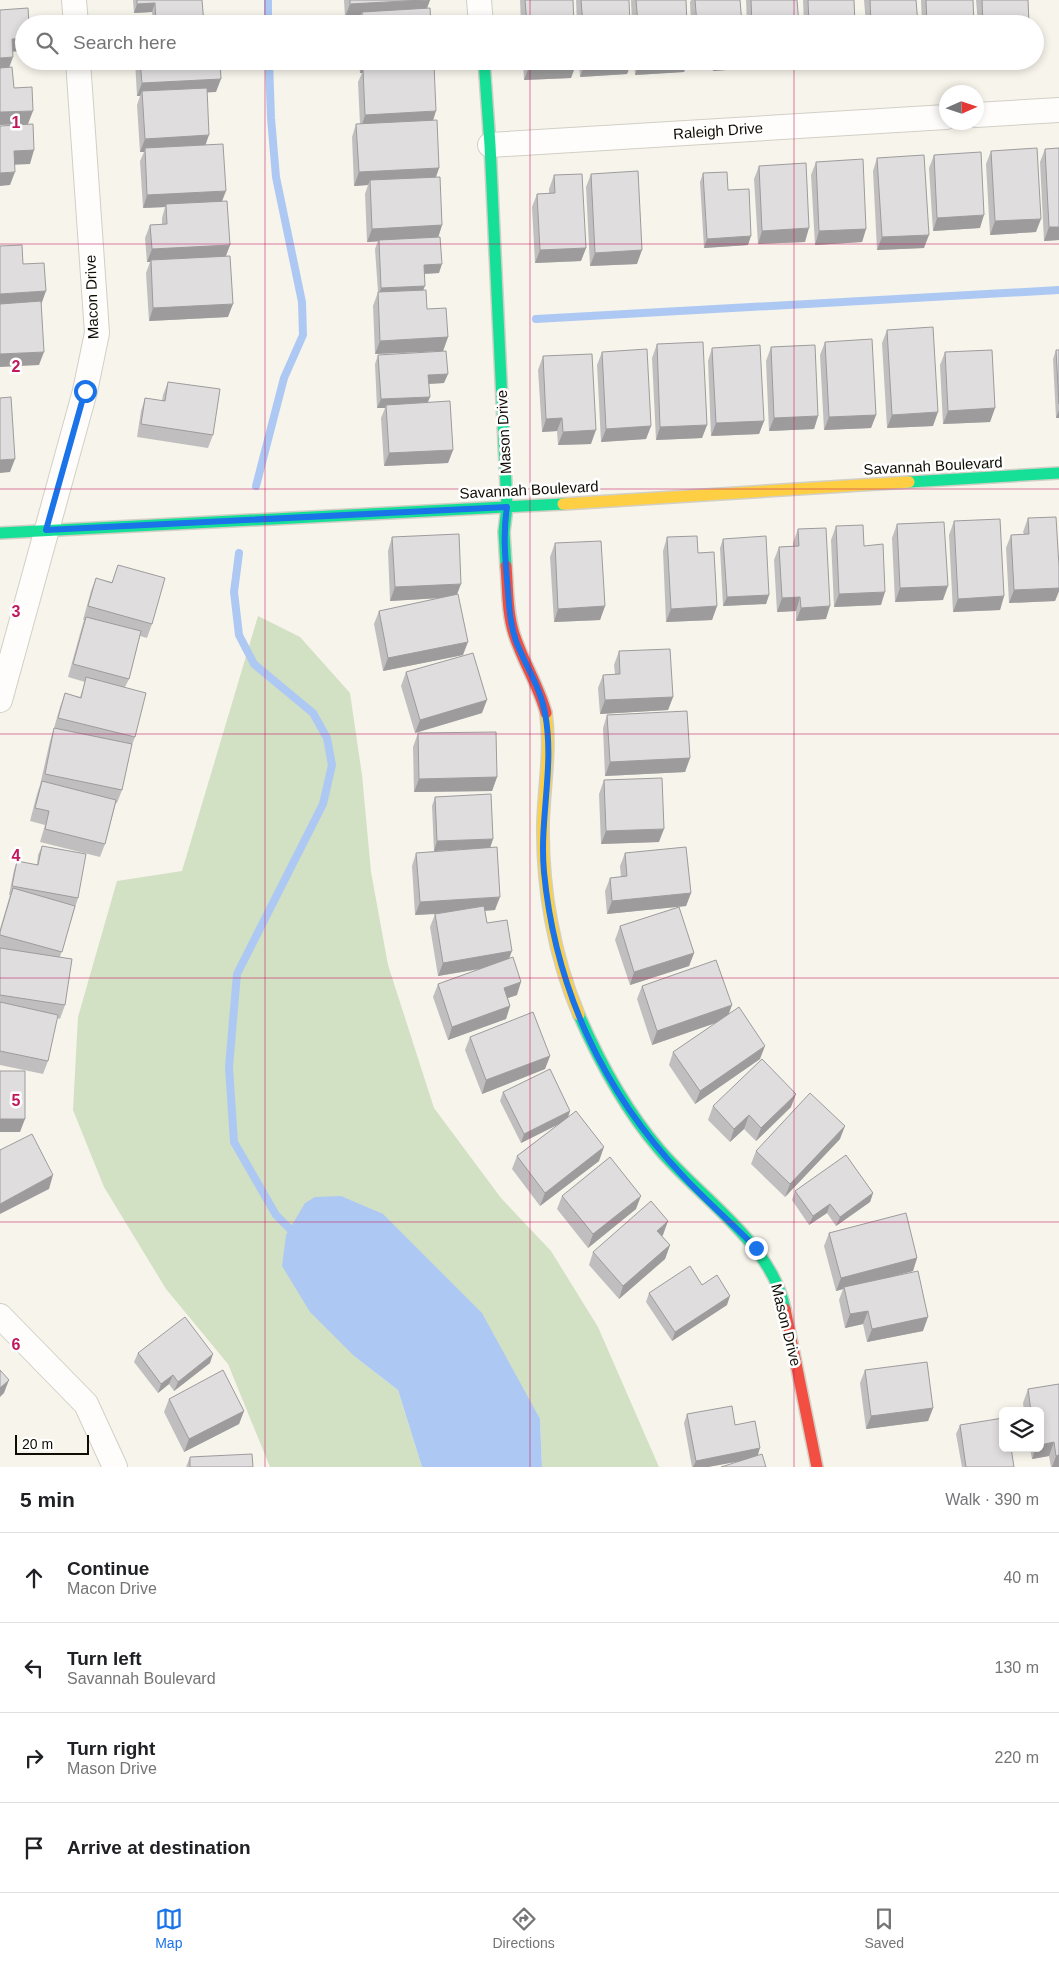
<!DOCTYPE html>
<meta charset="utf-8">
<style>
:root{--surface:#fff;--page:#f2f2f2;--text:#202124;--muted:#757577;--line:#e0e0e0;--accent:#1a73e8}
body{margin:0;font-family:Helvetica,sans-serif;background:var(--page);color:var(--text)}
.controls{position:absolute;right:15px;bottom:15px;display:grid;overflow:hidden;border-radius:8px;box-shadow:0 2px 8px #0003}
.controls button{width:45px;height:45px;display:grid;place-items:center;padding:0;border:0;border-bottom:1px solid var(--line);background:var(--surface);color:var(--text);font:25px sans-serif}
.compass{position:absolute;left:939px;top:85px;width:45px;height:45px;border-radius:50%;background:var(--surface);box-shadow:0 2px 8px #0003;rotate:87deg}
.scale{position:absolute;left:15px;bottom:12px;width:74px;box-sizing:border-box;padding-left:5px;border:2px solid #0f0c03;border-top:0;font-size:14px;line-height:18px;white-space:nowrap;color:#0f0c03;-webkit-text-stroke:4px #fff;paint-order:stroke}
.stop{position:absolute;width:15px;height:15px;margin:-11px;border:4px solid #1a73e8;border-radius:50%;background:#fff}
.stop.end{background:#1a73e8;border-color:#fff;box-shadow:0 1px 5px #0008}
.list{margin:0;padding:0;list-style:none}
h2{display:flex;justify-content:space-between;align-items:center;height:65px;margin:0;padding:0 20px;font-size:21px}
h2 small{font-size:16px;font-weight:400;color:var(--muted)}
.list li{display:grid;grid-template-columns:32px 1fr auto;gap:15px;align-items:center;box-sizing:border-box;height:90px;padding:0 20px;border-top:1px solid var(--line)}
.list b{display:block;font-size:19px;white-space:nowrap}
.list p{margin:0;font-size:16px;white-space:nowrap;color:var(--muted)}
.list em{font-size:16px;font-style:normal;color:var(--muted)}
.icon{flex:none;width:28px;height:28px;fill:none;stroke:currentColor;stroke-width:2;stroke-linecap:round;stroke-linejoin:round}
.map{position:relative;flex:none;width:1059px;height:1467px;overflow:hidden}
.search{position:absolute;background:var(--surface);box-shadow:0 2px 8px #0003;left:15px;right:15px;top:15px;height:55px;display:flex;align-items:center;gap:12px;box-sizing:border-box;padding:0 18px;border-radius:28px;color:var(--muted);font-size:19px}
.sheet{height:425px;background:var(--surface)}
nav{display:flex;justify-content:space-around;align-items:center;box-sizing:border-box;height:70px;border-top:1px solid var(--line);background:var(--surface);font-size:14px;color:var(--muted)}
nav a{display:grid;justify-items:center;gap:2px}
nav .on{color:var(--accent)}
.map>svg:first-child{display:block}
</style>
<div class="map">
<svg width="1059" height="1467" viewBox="0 0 1059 1467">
<rect width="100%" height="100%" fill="#f7f4eb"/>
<path fill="#d2e0c4" d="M258,616L300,637L350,693L362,775L371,872L388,965L434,1108L501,1198L551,1251L598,1327L659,1467H542L540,1419L354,1356L398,1390L422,1467H270L228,1364L166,1289L104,1187L73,1110L78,1017L117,881L182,871Z"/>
<path fill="#adc9f3" d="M341,1196L383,1214L482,1313L540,1419L542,1467H422L398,1390L354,1356L310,1312L282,1266L286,1235L305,1203L315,1197Z"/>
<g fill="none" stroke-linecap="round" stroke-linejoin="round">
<path stroke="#adc9f3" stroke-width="8" d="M268,0V24
M536,319L1059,290
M256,486L284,378L303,335L302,302L276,177L271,118L269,61
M239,553L234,592L239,635L254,664L313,713L327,738L332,765L323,804L237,974L229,1067L234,1142L276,1215L296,1235"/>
<g stroke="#d2cfc5" stroke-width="26">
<path id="street" d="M74,0L76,24
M479,0L481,24
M976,115L1059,110
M490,145L946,117
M0,700L85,391L97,333L78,61
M0,1316L86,1404L115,1467"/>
</g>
<g stroke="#d2cfc5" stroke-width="14">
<path id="fast" d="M484,61L490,145L507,507L504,532L506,566
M909,482L1059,473
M0,533L563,504
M579,1015C600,1063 625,1109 659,1149C701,1199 771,1242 785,1309"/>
</g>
<g stroke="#d2cfc5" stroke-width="14">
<path id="slow" d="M563,504L909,482
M546,713C551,750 544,787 543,824C542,888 554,956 579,1015"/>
</g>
<g stroke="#d2cfc5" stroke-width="14">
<path id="jam" d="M506,566C508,589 507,612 514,634C523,662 539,686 546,713
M785,1309L817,1467"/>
</g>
<use href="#street" stroke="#fefdfc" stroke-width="24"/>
<use href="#fast" stroke="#16e098" stroke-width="11"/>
<use href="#slow" stroke="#ffcf43" stroke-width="11"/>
<use href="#jam" stroke="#f24e42" stroke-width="11"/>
</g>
<path fill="#c1bec0" d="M133,0H202L204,24H153L152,12L134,13Z
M344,0H430L427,9L431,24H358L360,16L345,17Z
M520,0H573L574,24H521Z
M576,0H629L630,24H577Z
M631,0H686L687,24H632Z
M691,0H740L742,24H691L690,2Z
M746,0H797L799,24H747Z
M803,0H854L855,24H804Z
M864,0H916L918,24H866Z
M921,0H973L974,24H922Z
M976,0H1028L1029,24H978Z
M135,61H220L216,92H207L206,145L222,202L230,245L226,256L228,317L149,321L146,273L150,262H147L145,238L150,225L162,224V218L165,207L143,208L140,161L144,152H140L137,105L140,96H137Z
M359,61H413L411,66L433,120L439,168L436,177L442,225L438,237L439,273L424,274L423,290L427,309L448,337L443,351L375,354L373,306L378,292L375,249L378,241L367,242L365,194L368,185L354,186L352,137L356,124H360L358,82L362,73H360Z
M523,61H576L571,78L524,80Z
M579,61H632L627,74L580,77Z
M634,61H688L684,72L635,75Z
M712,61H741L739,69L713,71Z
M1045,149L1059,240L1044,241L1040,162Z
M991,151L1036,232L990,235L986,164Z
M934,155L980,228L933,231L929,168Z
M877,158L924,248L877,250L873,171Z
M816,162L866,229L862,242L815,245L811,175Z
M759,166L805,242L758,244L754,179Z
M703,173L728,190L748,245L704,248L700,182Z
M591,174L637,264L590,266L586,187Z
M554,175L586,248L581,261L535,263L532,207L537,194L549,193V189Z
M887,330L933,426L887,428L882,343Z
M825,342L876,415L871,428L824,430L820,355Z
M657,344L707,425L702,438L656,440L652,358Z
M771,347L818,416L814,429L769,431L766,361Z
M712,348L764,421L759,434L711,436L708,361Z
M1056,350H1059V418H1056L1053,359Z
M602,352L651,426L646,439L601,442L597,365Z
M945,352L995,408L990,422L943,424L940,365Z
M378,355L444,383L429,384L430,397L428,402L453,450L448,463L384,466L381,418L385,408H377L375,364Z
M543,356L591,444L558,445L557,431L542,432L538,370Z
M168,382L213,435L208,448L137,437L141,411L145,398L162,401L163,395Z
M1028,518L1059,566V591L1055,601L1009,603L1006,548L1011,535L1024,534L1023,532Z
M954,521L1004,596L1000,610L953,612L949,535Z
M897,524L943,600L895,602L892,538Z
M836,526L864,546L881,605L834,607L831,540Z
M798,529L826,619L796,621V611L777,612L774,560L779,547L793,546V543Z
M392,537L457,594L463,655L383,671L374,624L379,611L440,598L390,601L388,551Z
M667,537L698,553L717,606L712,620L666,622L663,551Z
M723,539L769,595L766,604L723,606L720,548Z
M555,543L605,606L600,620L554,622L550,557Z
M118,565L152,624L147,638L140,636L129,679L125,687L135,737L131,748L122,790L117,803H116L105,844L100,857L40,842L45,825L30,821L37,794L40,785L50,741L54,728L60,707L65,693L80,697L85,682L68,677L81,630L84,620H83L91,591L96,578L112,582Z
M619,651L673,697L668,710L600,714L598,688L603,675L615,674L614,665Z
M406,672L482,713L415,733L401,686Z
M607,715L690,758L685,772L605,776L603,728Z
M418,733L497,777L492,791L414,792L413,747Z
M604,780L659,842L601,844L599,794Z
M435,797L493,839L490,848L434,851L432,806Z
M42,846L78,898L60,957L65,1005L60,1019L57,1018L48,1061L43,1074L0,1065V929L10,895H9L14,870L17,861L37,865L38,855Z
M416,853L495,910L485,911L487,923L509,958L517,995L508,998L510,1006L506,1019L448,1040L433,997L438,984L480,969L438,976L430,927L435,914H437L415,915L412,866Z
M625,853L691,893L686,906L607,914L605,891L610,878L621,877L620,866Z
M620,926L694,953L689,966L630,985L615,940Z
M642,986L728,1015L760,1059L695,1104L669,1065L673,1052L718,1022L652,1045L637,999Z
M470,1037L550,1056L545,1069L482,1094L465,1050Z
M503,1092L570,1111L568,1117L599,1161L540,1206L512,1169L517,1156L559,1124L521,1143L500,1101Z
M713,1106L791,1107L756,1141L744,1129L730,1142L708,1120Z
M840,1139L785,1197L751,1164L756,1151Z
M795,1191L873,1193L870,1202L836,1226L827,1213L809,1225L792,1200Z
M562,1196L636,1209L588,1248L557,1209Z
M829,1233L917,1258L913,1271L890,1277L923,1331L867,1342L863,1324L845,1328L839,1300L843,1289L836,1291L824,1246Z
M663,1235L662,1236L670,1245L665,1259L619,1299L589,1265L593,1252Z
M702,1285L727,1305L672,1341L646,1302L649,1293Z
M138,1353L210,1363L174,1391L169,1384L158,1393L134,1362Z
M865,1370L933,1408L928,1421L866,1429L860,1383Z
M1059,1384V1467H1051L1049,1456L1032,1459L1030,1448H1040V1411H1024L1023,1403L1028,1389Z
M169,1399L244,1411L239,1424L184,1452L164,1412Z
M687,1414L735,1425L758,1455L740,1461L708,1467H692L684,1423Z
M960,1425L1014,1467H962L956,1434Z
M190,1457L253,1467H186Z"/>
<path fill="#9d9b9c" d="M430,0L425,13L362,12L360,16L345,17L350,4Z
M155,3L152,12L134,13L137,4Z
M24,38V51L7,52L12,39Z
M13,57L8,71H0V58Z
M364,61H413L410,70L363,69L362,73H360Z
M632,61L627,74L580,77L585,64Z
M640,61H688L684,72L635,75Z
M716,61H741L739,69L713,71Z
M751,61H796L795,64L749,67Z
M806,61H835L806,63Z
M576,65L571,78L524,80L529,67Z
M221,79L216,92L142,96V91L140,96H137L142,83Z
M33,111L28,124L0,125V112Z
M436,111L432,124L361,128L365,115Z
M209,135L204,149L145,148L144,152H140L145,139Z
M34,150L30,164L9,165L14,151Z
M439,168L434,182L370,180L368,185L354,186L359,172Z
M15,172L10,185L0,186V173Z
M226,191L221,204H166L165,207L143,208L147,195Z
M984,215L980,228L933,231L937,218Z
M1041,219L1036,232L990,235L995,221Z
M442,225L438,238L367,242L372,229Z
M1049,227H1059V240L1044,241Z
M809,228L805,242L758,244L762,231Z
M866,229L862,242L815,245L819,231Z
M929,235L924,248L877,250L882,237Z
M751,236L748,245L704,248L707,239Z
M230,245L225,258L151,260L150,262H147L152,249Z
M586,248L581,261L535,263L540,250Z
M642,250L637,264L590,266L595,253Z
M442,264L439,273L420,274L424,265Z
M425,286L421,295L378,297L381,288Z
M46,291L41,305L0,307V294Z
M233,304L228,317L149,321L153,308Z
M448,337L443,351L375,354L380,341Z
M44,352L39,365L0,367V354Z
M448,374L444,383L425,384L428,375Z
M430,397L426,406L386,405L385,408H377L381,399Z
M995,408L990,422L943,424L948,411Z
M1059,410V418H1056Z
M938,412L933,426L887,428L892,415Z
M876,415L871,428L824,430L829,417Z
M818,416L814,429L769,431L774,418Z
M562,418L557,431L542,432L546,419Z
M764,421L759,434L711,436L716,423Z
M707,425L702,438L656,440L660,427Z
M651,426L646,439L601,442L606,429Z
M596,430L591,444L558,445L563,432Z
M453,450L448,463L384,466L389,453Z
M15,459L10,472L0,473V460Z
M461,584L456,597L390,601L395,587Z
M948,586L943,600L895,602L900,588Z
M1059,588V591L1055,601L1009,603L1014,590Z
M885,592L881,605L834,607L839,594Z
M769,595L766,604L723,606L727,597Z
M1004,596L1000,610L953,612L958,599Z
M800,597L796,611L777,612L782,598Z
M605,606L600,620L554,622L558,609Z
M717,606L712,620L666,622L671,609Z
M830,606L826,619L796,621L801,608Z
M468,642L463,655L383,671L388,658Z
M673,697L668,710L600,714L605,700Z
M487,700L482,713L415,733L420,720Z
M690,758L685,772L605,776L610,762Z
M497,777L492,791L414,792L419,779Z
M664,829L659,842L601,844L606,831Z
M493,839L490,848L434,851L437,841Z
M691,893L686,906L607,914L612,901Z
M500,897L495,910L415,915L420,902Z
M512,951L507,964L438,976L443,963Z
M694,953L689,966L630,985L634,972Z
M521,982L517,995L499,1001L504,988Z
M732,1005L727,1019L652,1045L657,1031Z
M510,1006L506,1019L448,1040L452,1027Z
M765,1046L760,1059L695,1104L700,1091Z
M550,1056L545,1069L482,1094L486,1080Z
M796,1094L791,1107L756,1141L761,1128Z
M570,1111L567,1120L521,1143L524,1134Z
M749,1115L744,1129L730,1142L734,1129Z
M0,1119H25L20,1132H0Z
M845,1126L840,1139L785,1197L790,1184Z
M604,1147L599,1161L540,1206L545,1193Z
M53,1175L49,1189L0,1214V1204Z
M873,1193L870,1202L836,1226L840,1217Z
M641,1196L636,1209L588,1248L593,1234Z
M830,1204L827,1213L809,1225L813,1216Z
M668,1221L663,1235L653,1244L657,1231Z
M670,1245L665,1259L619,1299L623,1286Z
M917,1258L913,1271L844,1289V1287L843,1289L836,1291L841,1278Z
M730,1296L727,1305L672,1341L675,1332Z
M868,1311L863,1324L845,1328L850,1314Z
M928,1317L923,1331L867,1342L872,1329Z
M213,1354L210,1363L174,1391L178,1382Z
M173,1375L169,1384L158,1393L161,1384Z
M9,1380L4,1393L0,1397V1388Z
M933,1408L928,1421L866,1429L871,1416Z
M244,1411L239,1424L184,1452L189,1439Z
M1054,1442L1049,1456L1032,1459L1036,1448H1040V1445Z
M760,1448L757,1458L708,1467H693L696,1461Z
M1059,1455V1467H1052L1056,1456Z"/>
<path fill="#e0dddf" stroke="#9d9b9c" d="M137,0H202L204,24H156L155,3L137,4Z
M350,0H423L350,4Z
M525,0H573L574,24H527Z
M581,0H629L630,24H583Z
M636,0H686L687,24H638Z
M695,0H740L742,24H697Z
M751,0H797L799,24H752Z
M808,0H854L855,24H809Z
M870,0H916L918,24H871Z
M926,0H973L974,24H927Z
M982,0H1028L1029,24H983Z
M28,8L29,24H24V38L12,39L13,57L0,58V10Z
M430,8L431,24H363L362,12Z
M140,61H220L221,79L142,83Z
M529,61H576V65L529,67Z
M585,61H628L585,64Z
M434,65L436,111L365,115L363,69Z
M12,67L14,88L32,87L33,111L0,112V68Z
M207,88L209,135L145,139L142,91Z
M437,120L439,168L359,172L356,124Z
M33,124L34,150L14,151L15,172L0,173V126Z
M223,144L226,191L147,195L145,148Z
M1037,148L1041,219L995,221L991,151Z
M1059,148V227H1049L1045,149Z
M981,152L984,215L937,218L934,155Z
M924,155L929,235L882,237L877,158Z
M863,159L866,229L819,231L816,162Z
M806,163L809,228L762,231L759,166Z
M638,171L642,250L595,253L591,174Z
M727,172L728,190L749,189L751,236L707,239L703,173Z
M582,174L586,248L540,250L537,194L555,193L554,175Z
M440,177L442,225L372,229L370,180Z
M227,201L230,245L152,249L150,225L167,224L166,204Z
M440,237L442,264L424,265L425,286L381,288L379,240Z
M22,245L23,264L44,263L46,291L0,294V246Z
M230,256L233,304L153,308L151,260Z
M426,290L427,309L446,308L448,337L380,341L378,292Z
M41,301L44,352L0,354V304Z
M933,327L938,412L892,415L887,330Z
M872,339L876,415L829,417L825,342Z
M703,342L707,425L660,427L657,344Z
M760,345L764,421L716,423L712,348Z
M815,345L818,416L774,418L771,347Z
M647,349L651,426L606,429L602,352Z
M992,350L995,408L948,411L945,352Z
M1056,350H1059V404Z
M446,351L448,374L428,375L430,397L381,399L378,355Z
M592,354L596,430L563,432L562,418L546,419L543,356Z
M168,382L220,389L213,435L141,424L145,398L165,401Z
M11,397L15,459L0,460V398Z
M450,401L453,450L389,453L386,405Z
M1056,517L1059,566V588L1014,590L1011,535L1029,534L1028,518Z
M1000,519L1004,596L958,599L954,521Z
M944,522L948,586L900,588L897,524Z
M863,525L864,546L883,544L885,592L839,594L836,526Z
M826,528L830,606L801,608L800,597L782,598L779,547L799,546L798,529Z
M459,534L461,584L395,587L392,537Z
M697,536L698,553L714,552L717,606L671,609L667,537Z
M766,536L769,595L727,597L723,539Z
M601,541L605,606L558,609L555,543Z
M118,565L165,578L152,624L88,606L96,578L112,583Z
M458,594L468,642L388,658L379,611Z
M86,617L141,631L129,679L73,664Z
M670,649L673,697L605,700L603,675L620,674L619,651Z
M473,653L487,700L420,720L406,672Z
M86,677L146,693L135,737L58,718L65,693L81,698Z
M687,711L690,758L610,762L607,715Z
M54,728L132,744L122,790L45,774Z
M496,732L497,777L419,779L418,733Z
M662,778L664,829L606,831L604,780Z
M42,781L116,800L105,844L45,829L49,811L35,808Z
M491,794L493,839L437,841L435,797Z
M42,846L86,854L78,898L12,886L17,861L38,865Z
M497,847L500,897L420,902L416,853Z
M686,847L691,893L612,901L610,878L627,876L625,853Z
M13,888L75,906L62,952L0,935V932Z
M484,906L487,923L507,920L512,951L443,963L435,914Z
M679,907L694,953L634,972L620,926Z
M0,948L72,959L65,1005L0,995Z
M513,957L521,982L504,988L510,1006L452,1027L438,984Z
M716,960L732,1005L657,1031L642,986Z
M0,1002L58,1015L48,1061L0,1051Z
M739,1007L765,1046L700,1091L673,1052Z
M533,1012L550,1056L486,1080L470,1037Z
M762,1059L796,1094L761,1128L749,1115L734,1129L713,1106Z
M550,1069L570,1111L524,1134L503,1092Z
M0,1071H25V1119H0Z
M810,1093L845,1126L790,1184L756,1151Z
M576,1111L604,1147L545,1193L517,1156Z
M32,1134L53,1175L0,1204V1150Z
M846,1155L873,1193L840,1217L830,1204L813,1216L795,1191Z
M610,1157L641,1196L593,1234L562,1196Z
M651,1201L668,1221L657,1231L670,1245L623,1286L593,1252Z
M906,1213L917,1258L841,1278L829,1233Z
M690,1266L702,1285L717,1275L730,1296L675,1332L649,1293Z
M918,1271L928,1317L872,1329L868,1311L850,1314L844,1287Z
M185,1317L213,1354L178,1382L173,1375L161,1384L138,1353Z
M927,1362L933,1408L871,1416L865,1370Z
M0,1370L9,1380L0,1388Z
M223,1370L244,1411L189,1439L169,1399Z
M1059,1384V1455L1056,1456L1054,1442L1040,1445V1411H1031L1028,1389Z
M732,1406L735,1425L755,1421L760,1448L696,1461L687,1414Z
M1003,1418V1448H1011L1014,1467H966L960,1425Z
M252,1454L253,1467H190V1457Z
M762,1454L766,1467H721Z"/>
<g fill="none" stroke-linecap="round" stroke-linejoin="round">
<path stroke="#1a73e8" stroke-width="6" d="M85,391L46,530L507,507C503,532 505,555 507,580C509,601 509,621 516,641C525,665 540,686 545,713C555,766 539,819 544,872C555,988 603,1092 683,1176C706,1201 732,1223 756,1248"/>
</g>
<path fill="none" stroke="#c2185b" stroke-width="1" stroke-opacity="0.55" d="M265,0V24M530,0V24M794,0V24M265,61V1467M530,61V1467M794,61V1467M0,244H1059M0,489H1059M0,734H1059M0,978H1059M0,1222H1059"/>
<g text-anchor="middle" stroke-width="5" stroke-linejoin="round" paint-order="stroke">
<g font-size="15" fill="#0f0c03" stroke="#fff">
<text transform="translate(718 131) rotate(-4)" y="5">Raleigh Drive</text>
<text transform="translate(92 297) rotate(-92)" y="5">Macon Drive</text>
<text transform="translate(504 432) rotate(-93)" y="5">Mason Drive</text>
<text transform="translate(933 466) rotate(-3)" y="5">Savannah Boulevard</text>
<text transform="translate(529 490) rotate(-3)" y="5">Savannah Boulevard</text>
<text transform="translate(786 1325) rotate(76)" y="5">Mason Drive</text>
</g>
</g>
<g font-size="16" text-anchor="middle" font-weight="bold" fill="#c2185b" stroke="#fff" stroke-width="5" stroke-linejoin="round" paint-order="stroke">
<text x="16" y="128">1</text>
<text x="16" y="372">2</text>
<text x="16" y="617">3</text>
<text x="16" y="861">4</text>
<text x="16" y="1106">5</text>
<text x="16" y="1350">6</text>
</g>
</svg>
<div class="controls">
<button><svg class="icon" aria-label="layers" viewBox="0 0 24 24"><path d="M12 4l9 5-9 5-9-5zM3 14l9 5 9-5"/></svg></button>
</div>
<svg class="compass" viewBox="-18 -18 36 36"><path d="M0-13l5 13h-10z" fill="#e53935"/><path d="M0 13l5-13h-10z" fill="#757577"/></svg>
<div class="scale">20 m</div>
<div class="stop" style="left:85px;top:391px"></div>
<div class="stop end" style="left:756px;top:1248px"></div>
<div class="search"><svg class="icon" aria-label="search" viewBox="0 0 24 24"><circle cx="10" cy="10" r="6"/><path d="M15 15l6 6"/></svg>Search here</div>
</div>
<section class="sheet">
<h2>5 min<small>Walk · 390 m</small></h2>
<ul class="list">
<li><svg class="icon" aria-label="ahead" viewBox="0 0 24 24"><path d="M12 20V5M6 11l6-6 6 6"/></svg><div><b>Continue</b><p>Macon Drive</p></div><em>40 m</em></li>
<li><svg class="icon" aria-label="left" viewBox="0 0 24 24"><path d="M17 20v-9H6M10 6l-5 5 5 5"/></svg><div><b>Turn left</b><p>Savannah Boulevard</p></div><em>130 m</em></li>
<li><svg class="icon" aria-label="right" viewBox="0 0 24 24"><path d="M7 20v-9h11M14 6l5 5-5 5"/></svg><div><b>Turn right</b><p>Mason Drive</p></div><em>220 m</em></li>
<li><svg class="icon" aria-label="arrive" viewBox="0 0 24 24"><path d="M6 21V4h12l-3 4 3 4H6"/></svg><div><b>Arrive at destination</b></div></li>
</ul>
</section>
<nav>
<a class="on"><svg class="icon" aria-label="map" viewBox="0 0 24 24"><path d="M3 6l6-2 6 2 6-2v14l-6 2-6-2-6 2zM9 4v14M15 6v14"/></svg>Map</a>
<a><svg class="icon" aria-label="directions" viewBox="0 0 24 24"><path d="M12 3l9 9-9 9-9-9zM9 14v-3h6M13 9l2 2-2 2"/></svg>Directions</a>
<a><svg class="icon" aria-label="saved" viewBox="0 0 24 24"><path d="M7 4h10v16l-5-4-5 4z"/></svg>Saved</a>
</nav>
